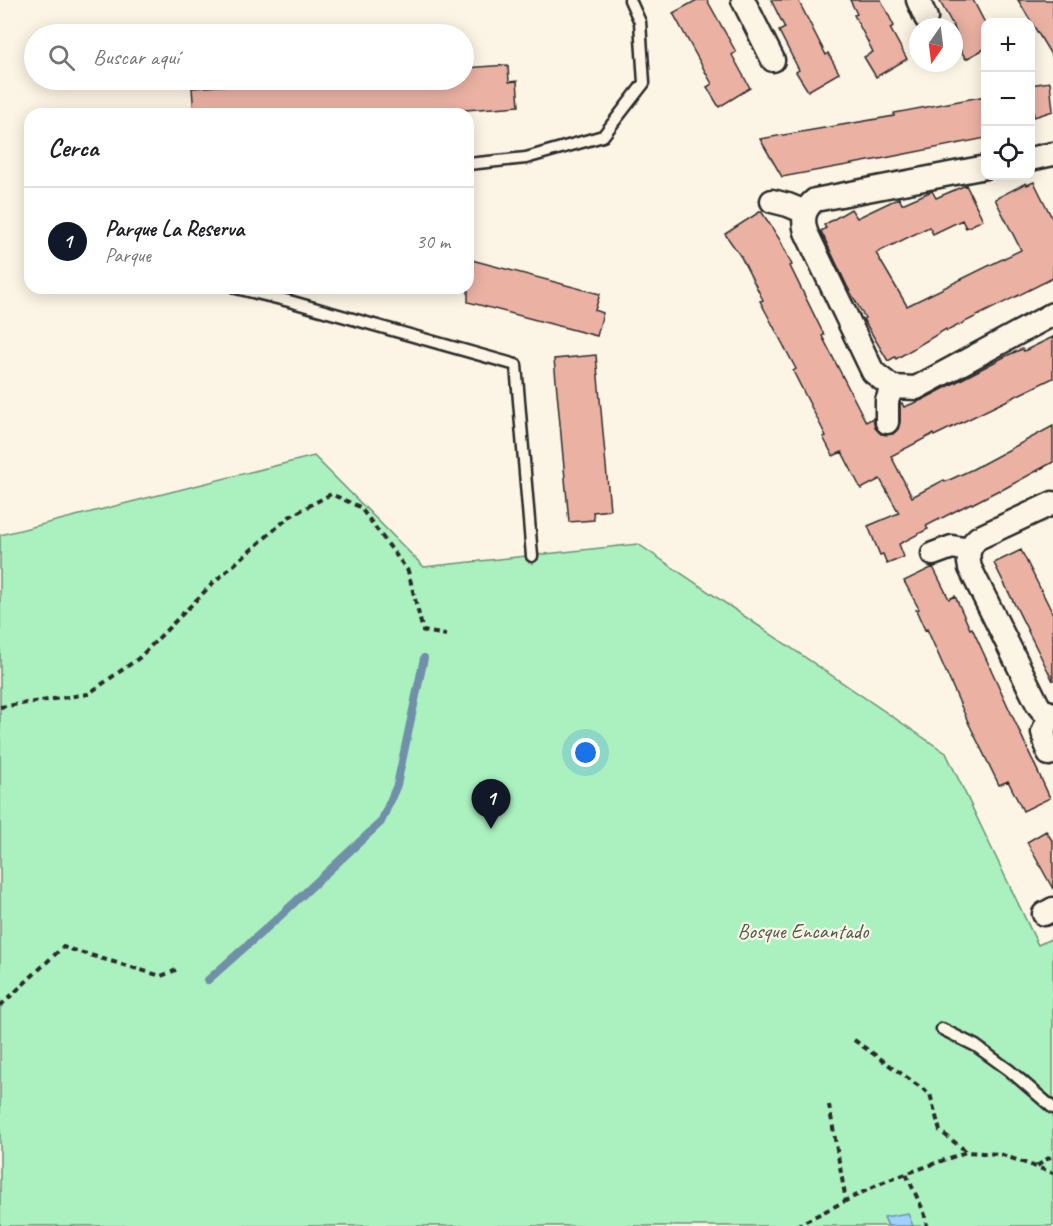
<!DOCTYPE html>
<html lang="es">
<meta charset="utf-8">
<style>
:root{--surface:#fff;--page:#f6f6f6;--text:#202124;--muted:#757577;--line:#e0e0e0;--accent:#111827}
body{margin:0;font-family:Caveat,sans-serif;background:var(--page);color:var(--text)}
.controls{position:absolute;right:18px;top:18px;display:grid;overflow:hidden;border-radius:12px;box-shadow:0 3px 15px #0003}
.controls button{width:54px;height:54px;display:grid;place-items:center;padding:0;border:0;border-bottom:2px solid var(--line);background:var(--surface);color:var(--text);font:30px sans-serif}
.compass{position:absolute;left:909px;top:18px;width:54px;height:54px;border-radius:50%;background:var(--surface);box-shadow:0 3px 15px #0003;rotate:194deg}
.you{position:absolute;left:586px;top:753px;width:21px;height:21px;margin:-15px;border:4px solid #fff;border-radius:50%;background:#1a73e8;box-shadow:0 0 0 9px #1a73e833}
.badge{display:grid;place-items:center;width:39px;height:39px;border-radius:50%;background:var(--accent);color:#fff;font-size:20px;font-weight:700}
.pin{position:absolute;translate:-50% -50px;filter:drop-shadow(0 2px 3px #0008)}
.pin::after{content:'';position:absolute;top:32px;width:21px;height:18px;background:inherit;clip-path:polygon(0 0,100% 0,50% 100%)}
.list{margin:0;padding:0;list-style:none}
h2{display:flex;justify-content:space-between;align-items:center;height:78px;margin:0;padding:0 24px;font-size:26px}
h2 small{font-size:20px;font-weight:400;color:var(--muted)}
.list li{display:grid;grid-template-columns:39px 1fr auto;gap:18px;align-items:center;box-sizing:border-box;height:108px;padding:0 24px;border-top:2px solid var(--line)}
.list b{display:block;font-size:22px;white-space:nowrap}
.list p{margin:0;font-size:20px;white-space:nowrap;color:var(--muted)}
.list em{font-size:20px;font-style:normal;color:var(--muted)}
.icon{flex:none;width:33px;height:33px;fill:none;stroke:currentColor;stroke-width:2;stroke-linecap:round;stroke-linejoin:round}
.map{position:relative;flex:none;width:1053px;height:1226px;overflow:hidden}
.search{position:absolute;background:var(--surface);box-shadow:0 3px 15px #0003;left:24px;top:24px;width:450px;height:66px;display:flex;align-items:center;gap:15px;box-sizing:border-box;padding:0 21px;border-radius:33px;color:var(--muted);font-size:22px}
.panel{position:absolute;background:var(--surface);box-shadow:0 3px 15px #0003;left:24px;top:108px;width:450px;height:186px;border-radius:18px}
.map>svg:first-child{display:block}
</style>
<div class="map">
<svg width="1053" height="1226" viewBox="0 0 1053 1226">
<rect width="100%" height="100%" fill="#fcf5e5"/>
<filter id="ink" filterUnits="userSpaceOnUse"><feTurbulence type="fractalNoise" baseFrequency=".0167" numOctaves="2"/><feDisplacementMap in="SourceGraphic" scale="12" xChannelSelector="R" yChannelSelector="G"/><feConvolveMatrix kernelMatrix="1 2 1 2 8 2 1 2 1" color-interpolation-filters="sRGB"/></filter>
<g filter="url(#ink)">
<path fill="#aaf1bf" stroke="#6a8e75" stroke-width="1.5" d="M314,456L424,567L638,544L946,753L1038,945L1053,938V1226H0V535Z"/>
<path fill="#9ed1fc" stroke="#708fa8" stroke-width="1.5" d="M908,1213L913,1226H888L884,1217Z"/>
<g fill="none" stroke-linecap="round" stroke-linejoin="round">
<path stroke="#708fa8" stroke-width="8" d="M208,980L279,917L381,822L397,785L424,658"/>
</g>
<path fill="#ebb2a4" stroke="#2b2b2b" stroke-width="1.5" d="M697,0H707L736,52L732,55L750,88L719,107L707,87L712,84L673,13Z
M771,0H798L826,55L828,53L839,73L808,91L796,72L799,70L779,31L785,28Z
M850,0H881L894,26L890,28L907,59L876,77L864,57L873,52L854,15L857,14Z
M939,0H973L986,25V48L966,59L954,40L958,38L954,27Z
M1018,0H1053V58Z
M508,65L509,82L517,81L519,106L410,114H194L192,88L300,80H464V68Z
M1050,82L1053,111L1034,117L1030,85Z
M986,96V138L885,158L782,177L760,139L894,116V113Z
M1034,182L1053,220V278L947,331L946,329L896,359L895,357L888,361L863,319L865,318L847,286L821,231L826,228L824,225L851,209L857,218L899,198L902,204L932,191L936,198L966,185L983,220L966,228L962,220L933,234L929,227L876,253L907,306L1021,250L995,199L1026,183L1027,185Z
M761,211L780,240L792,265L790,266L824,335L822,336L866,422L873,418L875,428L881,434H893L898,429L900,422V404L902,403L904,407L922,400L1006,356L1022,349L1024,351L1053,337V378L934,436L933,434L891,456L912,497L944,480L945,482L973,469L1053,426V462L1000,491L999,490L972,504L971,503L926,526L928,529L899,544L904,557L887,564L883,554L880,555L868,526L899,513L880,479L861,489L842,452L833,456L823,437L826,436L793,371L796,369L760,301L763,300L741,257L725,234Z
M468,259L600,294L595,310L603,313L597,336L468,302Z
M596,355L610,510L593,512L594,520L569,522L554,359Z
M1021,550L1053,614V681L994,563Z
M933,567L949,599L955,596L970,629L972,628L1050,798L1023,811L1008,781L999,785L969,724L927,629L925,630L916,610L919,609L904,581Z
M1046,831L1053,842V889L1027,842Z"/>
<g fill="none" stroke-linecap="round" stroke-linejoin="round">
<g stroke="#2b2b2b" stroke-width="15">
<path id="service" d="M468,164L526,158L603,136L644,83L640,22L630,0
M236,288L289,301L516,365L532,556
M942,1029L976,1046L1009,1070L1053,1108"/>
</g>
<g stroke="#2b2b2b" stroke-width="27">
<path id="minor" d="M743,0L773,60
M918,0L926,18
M1030,159L1053,154
M986,167L815,200C804,209 802,219 806,232L873,372L892,387L916,388L1053,314
M772,201L788,205L805,212
M887,422V401L892,387
M1053,503L978,538C968,547 967,555 970,568L1038,705L1042,710L1053,714
M933,554L952,547L969,550
M1049,754L1043,732L1051,714
M1044,914L1053,909"/>
</g>
<path stroke="#2b2b2b" stroke-width="4" stroke-dasharray="6 4.5" stroke-linecap="butt" d="M0,707L88,694L139,658L214,582L289,517L331,494L360,507L408,571L423,631L446,635
M0,1006L63,947L161,976L176,970
M854,1040L930,1094L940,1131L966,1151
M829,1105L846,1201
M1037,1166L1053,1155
M906,1174L924,1212L927,1226
M796,1226L881,1183L966,1152L1000,1154L1053,1173"/>
<use href="#service" stroke="#fcf5e5" stroke-width="10"/>
<use href="#minor" stroke="#fcf5e5" stroke-width="22"/>
</g>
</g>
<g text-anchor="middle" stroke-width="4.5" stroke-linejoin="round" paint-order="stroke">
<g font-size="21" fill="#4b5c50" stroke="#fcf5e5">
<text x="803" y="938">Bosque Encantado</text>
</g>
</g>
</svg>
<div class="controls">
<button>+</button>
<button>−</button>
<button><svg class="icon" aria-label="locate" viewBox="0 0 24 24"><circle cx="12" cy="12" r="6"/><path d="M12 2v4M12 18v4M2 12h4M18 12h4"/></svg></button>
</div>
<svg class="compass" viewBox="-18 -18 36 36"><path d="M0-13l5 13h-10z" fill="#e53935"/><path d="M0 13l5-13h-10z" fill="#757577"/></svg>
<div class="you"></div>
<div class="pin badge" style="left:491px;top:829px">1</div>
<div class="search"><svg class="icon" aria-label="search" viewBox="0 0 24 24"><circle cx="10" cy="10" r="6"/><path d="M15 15l6 6"/></svg>Buscar aquí</div>
<section class="panel">
<h2>Cerca<small></small></h2>
<ul class="list">
<li><span class="badge">1</span><div><b>Parque La Reserva</b><p>Parque</p></div><em>30 m</em></li>
</ul>
</section>
</div>
